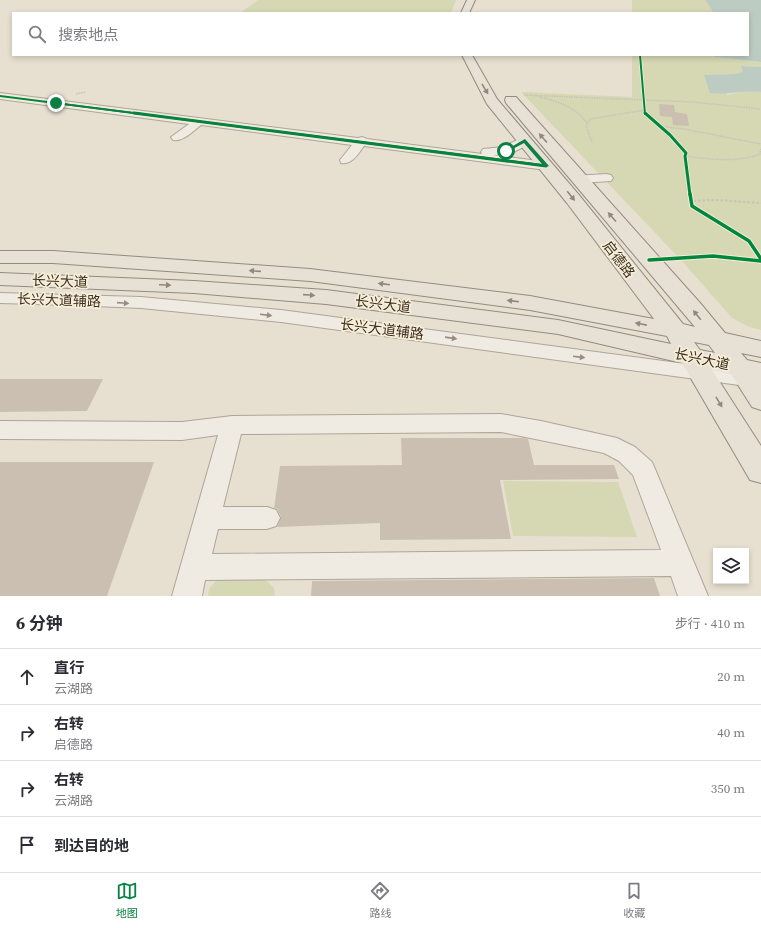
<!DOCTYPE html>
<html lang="zh">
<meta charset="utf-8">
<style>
:root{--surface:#fff;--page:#f2f2f3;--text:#2b2b33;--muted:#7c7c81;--line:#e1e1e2;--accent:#0b8043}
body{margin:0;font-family:"Source Serif 4","Noto Sans SC",serif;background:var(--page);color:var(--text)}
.controls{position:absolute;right:12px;bottom:12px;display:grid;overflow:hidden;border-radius:0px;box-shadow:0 2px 6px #0003}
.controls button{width:36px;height:36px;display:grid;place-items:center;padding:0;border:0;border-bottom:1px solid var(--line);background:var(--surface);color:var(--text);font:20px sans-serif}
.stop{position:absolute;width:12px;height:12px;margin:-9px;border:3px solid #0b8043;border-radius:50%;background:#fff}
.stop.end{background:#0b8043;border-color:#fff;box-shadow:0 1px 4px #0008}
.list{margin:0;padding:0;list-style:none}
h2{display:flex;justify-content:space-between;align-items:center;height:52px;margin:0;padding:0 16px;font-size:17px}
h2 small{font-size:13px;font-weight:400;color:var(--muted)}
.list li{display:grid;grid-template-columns:26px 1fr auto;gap:12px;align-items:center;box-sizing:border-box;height:56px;padding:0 16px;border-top:1px solid var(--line)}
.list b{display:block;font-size:15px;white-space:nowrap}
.list p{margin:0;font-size:13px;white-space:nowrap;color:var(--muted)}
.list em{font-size:13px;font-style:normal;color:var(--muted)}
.icon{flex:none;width:22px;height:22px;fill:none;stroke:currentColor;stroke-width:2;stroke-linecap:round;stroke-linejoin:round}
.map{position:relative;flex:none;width:761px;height:596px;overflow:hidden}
.search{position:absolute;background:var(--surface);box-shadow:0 2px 6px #0003;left:12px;right:12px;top:12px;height:44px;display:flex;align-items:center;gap:10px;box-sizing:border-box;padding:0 14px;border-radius:0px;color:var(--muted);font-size:15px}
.sheet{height:276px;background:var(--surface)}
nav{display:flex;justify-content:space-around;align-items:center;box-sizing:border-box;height:56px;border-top:1px solid var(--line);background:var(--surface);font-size:11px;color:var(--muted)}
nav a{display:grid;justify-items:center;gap:2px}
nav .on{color:var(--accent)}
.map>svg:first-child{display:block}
</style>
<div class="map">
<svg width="761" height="596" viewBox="0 0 761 596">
<rect width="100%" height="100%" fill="#e7e0d1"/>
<path fill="#d6d7b3" d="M258,0H456L451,13H240Z
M632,0H705L714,13H632Z
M632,55H714V57L761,62V67L742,66L743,72L735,74H723L727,95L746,91L761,92V330L749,327L732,318L682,261L521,92L632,97Z
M503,481L618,482L637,537L513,536Z
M218,578L265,579L274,588L275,596H208L209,589Z"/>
<path fill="#bcccc2" d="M705,0H761V62L714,57V55H748V13H714Z
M741,66L761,67V92C743,90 728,95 710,93L704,75L735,74L743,72Z"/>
<path fill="#cbbfb2" d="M659,104L674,105L675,112L687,114L689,126L673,125L672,117L660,116Z
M0,379H103L87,411L0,412Z
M401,438H523L528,439L534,465H614L619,479L500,480L511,539L380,540V523L277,527L281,517L277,509L274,508L280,466L402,465Z
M0,462H154L107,596H0Z
M654,578L660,596H311L312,581Z"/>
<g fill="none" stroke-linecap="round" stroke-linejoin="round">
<g stroke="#ada599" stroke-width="2">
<path id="minor" d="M0,93L358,138L362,137L367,139L482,154L481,152L483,149L503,147L521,138H529L531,141L529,144L510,154L493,155L546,162L551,163L553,166L551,169L546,170L364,146C358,154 352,165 341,163L340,160L352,145L201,125C193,131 183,142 173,140L171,137L189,124L0,99Z
M606,174L611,175L613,178L611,181L579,183L574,182L572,179L574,176Z
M0,293L141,297L281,310L761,374V388L281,322L141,308L70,305L0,303Z
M501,414L541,421L617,438L635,447L652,462L655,469L708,596H678L671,576L205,580L202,596H172L218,435L182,440L0,439V421L182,422L232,416ZM501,432L604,453L619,461L633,475L661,550L212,554L218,529H267L276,526L280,518L276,510L267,507H223L241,434Z"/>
</g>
<g stroke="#928b80" stroke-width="2">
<path id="major" d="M467,0H475L469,13H461Z
M462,55H472L497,99L579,195L683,324L695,327L506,103L505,100L506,97H516L701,304L725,333L761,341V357L741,353L747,360L761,363V410L752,407L731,374L712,370L761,446V483L750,480L682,363L558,334L326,304L194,293L0,285V273L194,281L326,290L558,320L671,344L667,336L530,310L310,281L53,263H0V251H53L310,269L530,296L654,319L567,203L487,104ZM694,342L709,345L715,353L700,350Z"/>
</g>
<path stroke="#c8c2b9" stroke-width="1.5" stroke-dasharray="1.5 1" stroke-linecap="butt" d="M76,94L86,92
M524,95L692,102L761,109
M539,97C558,101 575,107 587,123
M658,126L684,129L761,144
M592,142L586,126L590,119L645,110
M685,156C709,159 737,163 760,154L761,149"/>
<path stroke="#c8c2b9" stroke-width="2" stroke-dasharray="2.5 2" stroke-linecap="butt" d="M689,201L716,200L761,203"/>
<use href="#minor" fill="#efebe3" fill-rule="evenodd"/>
<use href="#major" fill="#e6e1d4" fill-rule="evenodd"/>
<g stroke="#f7eed8" stroke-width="3.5">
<path id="cycleway-far2" d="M640,55L645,114
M0,96L142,114"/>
</g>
<g stroke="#f7eed8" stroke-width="4.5">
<path id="cycleway-far1" d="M134,113L546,166
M645,113L670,135L686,153L685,156L690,195"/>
</g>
<g stroke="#f7eed8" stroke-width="5.5">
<path id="cycleway" d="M690,194L692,206L749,241L761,259
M649,260L713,256L761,261"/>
</g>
<use href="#cycleway-far2" stroke="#00873e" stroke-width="2"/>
<use href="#cycleway-far1" stroke="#00873e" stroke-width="3"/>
<use href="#cycleway" stroke="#00873e" stroke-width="3.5"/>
</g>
<defs><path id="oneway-solid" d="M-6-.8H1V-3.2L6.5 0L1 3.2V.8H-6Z"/></defs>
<g fill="#92887a">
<use href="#oneway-solid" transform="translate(485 89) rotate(59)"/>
<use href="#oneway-solid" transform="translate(543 138) rotate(-131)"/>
<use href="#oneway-solid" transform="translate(571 196) rotate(51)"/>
<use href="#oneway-solid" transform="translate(612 217) rotate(-131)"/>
<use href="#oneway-solid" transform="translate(255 271) rotate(-176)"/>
<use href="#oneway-solid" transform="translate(384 284) rotate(-173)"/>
<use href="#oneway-solid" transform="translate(165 285) rotate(3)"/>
<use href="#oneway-solid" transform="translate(309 295) rotate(4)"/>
<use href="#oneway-solid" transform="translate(513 301) rotate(-173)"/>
<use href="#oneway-solid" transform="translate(697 315) rotate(-129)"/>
<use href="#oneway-solid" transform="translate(641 324) rotate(-169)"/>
<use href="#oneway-solid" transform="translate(719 402) rotate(59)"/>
</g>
<g fill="#968c82">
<use href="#oneway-solid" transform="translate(123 303) rotate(4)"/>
<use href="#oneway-solid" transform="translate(266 315) rotate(7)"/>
<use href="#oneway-solid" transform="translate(451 338) rotate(8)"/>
<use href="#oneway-solid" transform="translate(579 357) rotate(7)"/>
</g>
<path fill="#0b8043" d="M54,102L542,164L524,143L507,152L504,151L525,139L549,166L546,167L56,104Z"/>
<g text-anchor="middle" stroke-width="3.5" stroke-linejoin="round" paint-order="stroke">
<g font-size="14" fill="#3d2e20" stroke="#f7eed8">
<text transform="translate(619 259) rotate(53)" y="5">启德路</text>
<text transform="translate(60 281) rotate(2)" y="5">长兴大道</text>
<text transform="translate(59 300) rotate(2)" y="5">长兴大道辅路</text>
<text transform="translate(383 304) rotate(7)" y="5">长兴大道</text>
<text transform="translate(382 329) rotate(7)" y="5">长兴大道辅路</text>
<text transform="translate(702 359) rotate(12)" y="5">长兴大道</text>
</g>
</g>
</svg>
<div class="controls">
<button><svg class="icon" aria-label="layers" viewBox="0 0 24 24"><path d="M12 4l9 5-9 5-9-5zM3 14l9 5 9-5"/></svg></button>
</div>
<div class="stop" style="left:506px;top:151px"></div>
<div class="stop end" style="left:56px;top:103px"></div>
<div class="search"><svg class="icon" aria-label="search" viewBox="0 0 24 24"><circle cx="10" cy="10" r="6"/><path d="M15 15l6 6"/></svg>搜索地点</div>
</div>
<section class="sheet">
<h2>6 分钟<small>步行 · 410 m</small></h2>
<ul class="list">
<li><svg class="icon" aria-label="ahead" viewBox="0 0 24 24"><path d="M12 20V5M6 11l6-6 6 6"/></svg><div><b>直行</b><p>云湖路</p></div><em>20 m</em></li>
<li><svg class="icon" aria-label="right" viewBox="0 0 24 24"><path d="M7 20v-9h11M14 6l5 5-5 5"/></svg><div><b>右转</b><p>启德路</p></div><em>40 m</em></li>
<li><svg class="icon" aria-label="right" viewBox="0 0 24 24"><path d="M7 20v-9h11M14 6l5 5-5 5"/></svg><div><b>右转</b><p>云湖路</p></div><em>350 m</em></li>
<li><svg class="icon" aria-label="arrive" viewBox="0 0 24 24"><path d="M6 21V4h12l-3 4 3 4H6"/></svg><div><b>到达目的地</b></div></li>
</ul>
</section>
<nav>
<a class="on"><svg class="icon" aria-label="map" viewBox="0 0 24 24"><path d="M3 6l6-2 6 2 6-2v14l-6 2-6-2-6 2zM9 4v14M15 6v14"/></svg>地图</a>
<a><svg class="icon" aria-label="directions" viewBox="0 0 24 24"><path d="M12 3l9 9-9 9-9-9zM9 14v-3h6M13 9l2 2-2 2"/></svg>路线</a>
<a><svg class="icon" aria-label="saved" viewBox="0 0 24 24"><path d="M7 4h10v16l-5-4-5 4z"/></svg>收藏</a>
</nav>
